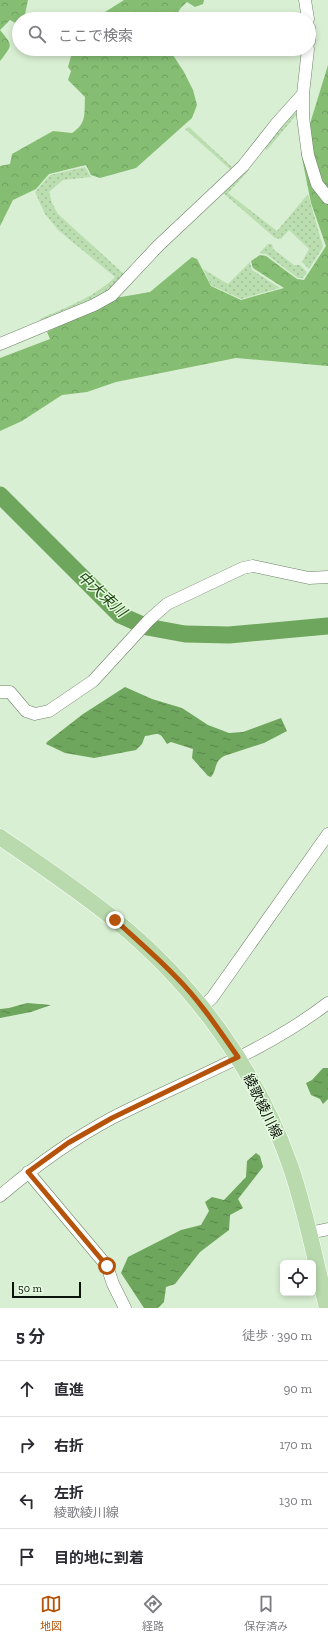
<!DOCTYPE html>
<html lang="ja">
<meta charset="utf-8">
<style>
:root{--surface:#fff;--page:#f7f7f7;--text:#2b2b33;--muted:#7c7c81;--line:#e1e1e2;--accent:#b45309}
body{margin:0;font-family:"Zilla Slab","Noto Sans JP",serif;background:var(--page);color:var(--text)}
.controls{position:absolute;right:12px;bottom:12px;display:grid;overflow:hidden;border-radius:6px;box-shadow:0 2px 6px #0003}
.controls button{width:36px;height:36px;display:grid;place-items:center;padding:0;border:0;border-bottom:1px solid var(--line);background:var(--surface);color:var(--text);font:20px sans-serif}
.scale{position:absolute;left:12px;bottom:10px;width:69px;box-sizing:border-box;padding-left:4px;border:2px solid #0c130a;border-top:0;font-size:11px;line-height:14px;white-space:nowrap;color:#0c130a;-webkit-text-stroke:3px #e6fce0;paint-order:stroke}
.stop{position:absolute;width:12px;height:12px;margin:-9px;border:3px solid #b45309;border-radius:50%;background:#fff}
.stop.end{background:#b45309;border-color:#fff;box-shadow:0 1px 4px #0008}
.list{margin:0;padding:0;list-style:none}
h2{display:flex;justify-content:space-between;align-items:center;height:52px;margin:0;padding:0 16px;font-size:17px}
h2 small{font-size:13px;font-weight:400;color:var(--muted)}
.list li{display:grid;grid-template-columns:26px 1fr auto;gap:12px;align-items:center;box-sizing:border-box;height:56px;padding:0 16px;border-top:1px solid var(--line)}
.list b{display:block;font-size:15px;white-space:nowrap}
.list p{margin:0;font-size:13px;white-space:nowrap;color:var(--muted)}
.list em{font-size:13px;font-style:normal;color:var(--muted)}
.icon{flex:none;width:22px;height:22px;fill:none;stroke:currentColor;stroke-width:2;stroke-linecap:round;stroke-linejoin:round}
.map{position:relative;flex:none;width:328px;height:1308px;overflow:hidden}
.search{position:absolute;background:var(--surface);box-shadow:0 2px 6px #0003;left:12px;right:12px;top:12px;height:44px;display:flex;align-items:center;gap:10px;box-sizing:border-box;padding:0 14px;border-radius:22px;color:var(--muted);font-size:15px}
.sheet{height:276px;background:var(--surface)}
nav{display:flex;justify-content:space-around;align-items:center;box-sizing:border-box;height:56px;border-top:1px solid var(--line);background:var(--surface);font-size:11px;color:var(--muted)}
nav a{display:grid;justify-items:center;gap:2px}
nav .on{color:var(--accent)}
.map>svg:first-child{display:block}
</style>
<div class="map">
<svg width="328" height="1308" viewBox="0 0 328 1308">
<defs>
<pattern id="grass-dots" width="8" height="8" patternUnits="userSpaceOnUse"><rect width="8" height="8" fill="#bbdeb0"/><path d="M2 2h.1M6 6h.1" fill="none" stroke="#a0be96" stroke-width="1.8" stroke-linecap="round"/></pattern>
<pattern id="forest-crowns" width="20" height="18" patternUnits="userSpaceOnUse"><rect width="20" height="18" fill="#85be73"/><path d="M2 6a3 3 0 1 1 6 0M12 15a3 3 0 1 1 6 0" fill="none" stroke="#72a262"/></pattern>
<pattern id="water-ripples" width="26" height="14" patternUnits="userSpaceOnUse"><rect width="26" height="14" fill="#6ea65d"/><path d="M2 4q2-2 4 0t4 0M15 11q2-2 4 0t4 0" fill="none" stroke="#59864b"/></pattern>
</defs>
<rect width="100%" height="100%" fill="#d9efd3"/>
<path fill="url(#grass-dots)" d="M295,111L297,114L267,150L264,148Z
M189,127L232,167L231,170L185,129Z
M85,167L91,177L63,180L49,192L52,203L58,214L125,275L109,290L84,304L42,322L40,319C66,307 95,297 115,277L58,230L45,214L35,192L50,175Z
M247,168H249V170L228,193L277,231L308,194L323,247L309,269L302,262L309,249L289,230L281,239L275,238L222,192Z
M268,244H272L273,249L294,265H300L307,272L303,278H298L266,254L259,253Z
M250,262L252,270L280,288L241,299L211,285L203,269L228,284Z"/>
<path fill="url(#forest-crowns)" d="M0,0H28L24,19H19V25L10,20L0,30C13,46 13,44 0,61Z
M124,0H204L203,4L195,7L187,2C182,7 176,11 178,19H94Z
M73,49H167L171,52L184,72L193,90L197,105L192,118L136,168L100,178L91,175L86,165L49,174L36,189L13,200L0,226V166L10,164L12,154L53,131L72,133C87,123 84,115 85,97L68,80L71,71L68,67Z
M328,65V366L236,358L116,382L87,392L62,395L22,421L0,431V358L50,339L47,332L115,298L150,292L192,257L197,259L211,286L241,300L284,288L253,268L251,261L260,255L266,256L297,279L304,280L326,246L311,203L301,153Z"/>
<path fill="url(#water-ripples)" d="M125,687L152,699L182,708L208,725L229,733L243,732L281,718L287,731L264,743L224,756C213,763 218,768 211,777L208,776L192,758L193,749L171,742L167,744C159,730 158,734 145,736L142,744L136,750L94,758L65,753L46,744L47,742L83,714Z
M27,1003L51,1005L31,1012L0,1018V1009L9,1008Z
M323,1068H328V1099L323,1104L320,1099L311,1095L306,1083L312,1080Z
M256,1153L260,1156L263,1167L238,1199L243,1208L230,1215L229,1230L200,1252L175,1284L166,1287L164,1302L158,1308H144L121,1273L128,1257L181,1230L201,1225L209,1211L205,1202L212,1197L224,1200L246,1177L247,1161Z"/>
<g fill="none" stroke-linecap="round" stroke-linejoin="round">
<path stroke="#6ea65d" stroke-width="17" d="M0,495L120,615L147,627L185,634L229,635L328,626"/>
<g stroke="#6f8269" stroke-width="13">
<path id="minor" d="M305,0L308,19
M309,28V42
M308,49L303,94V117L308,155L317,184L328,198
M0,344L94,305L112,295L158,246L243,166L277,123L303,94
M0,692H10L26,711L35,714L49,711L93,681L149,620L167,604L243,568L253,566L309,578L328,577
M202,1007L212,998L328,834
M28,1172L107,1266L113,1284L125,1308
M0,1196C35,1166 71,1140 112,1118C184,1081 263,1053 328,1003
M309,1233L328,1229"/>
</g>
<g stroke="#fff" stroke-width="17">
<path id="major" d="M0,837C39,864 78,890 115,920C194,984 256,1069 290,1165C306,1211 315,1260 327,1308"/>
</g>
<use href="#minor" stroke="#fff" stroke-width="12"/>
<use href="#major" stroke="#b8daad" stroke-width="16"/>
</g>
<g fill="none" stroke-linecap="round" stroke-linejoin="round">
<path stroke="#b45309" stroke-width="5" d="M107,1266L28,1172L68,1143L112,1118L238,1057C219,1030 200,1001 176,977C157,957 136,939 115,920"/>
</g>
<g text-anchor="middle" stroke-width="3" stroke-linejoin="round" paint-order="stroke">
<g font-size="14" fill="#0c130a" stroke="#e6fce0">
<text transform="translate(263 1106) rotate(64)" y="5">綾歌綾川線</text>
</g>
<g font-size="15" font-style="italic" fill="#244917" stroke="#e6fce0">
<text transform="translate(102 594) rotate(42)" y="5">中大束川</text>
</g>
</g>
</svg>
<div class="controls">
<button><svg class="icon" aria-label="locate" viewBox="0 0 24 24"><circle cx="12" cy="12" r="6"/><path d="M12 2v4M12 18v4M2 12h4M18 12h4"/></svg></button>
</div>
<div class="scale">50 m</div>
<div class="stop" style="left:107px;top:1266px"></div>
<div class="stop end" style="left:115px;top:920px"></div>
<div class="search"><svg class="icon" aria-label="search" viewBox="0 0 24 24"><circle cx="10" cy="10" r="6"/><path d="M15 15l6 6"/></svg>ここで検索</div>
</div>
<section class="sheet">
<h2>5 分<small>徒歩 · 390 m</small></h2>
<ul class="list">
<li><svg class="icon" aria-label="ahead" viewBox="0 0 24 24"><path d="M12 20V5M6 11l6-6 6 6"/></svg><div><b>直進</b></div><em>90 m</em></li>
<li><svg class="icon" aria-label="right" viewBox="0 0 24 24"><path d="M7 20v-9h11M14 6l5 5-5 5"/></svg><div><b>右折</b></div><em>170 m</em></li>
<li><svg class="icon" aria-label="left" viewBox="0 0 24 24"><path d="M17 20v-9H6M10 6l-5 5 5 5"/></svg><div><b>左折</b><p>綾歌綾川線</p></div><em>130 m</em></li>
<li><svg class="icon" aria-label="arrive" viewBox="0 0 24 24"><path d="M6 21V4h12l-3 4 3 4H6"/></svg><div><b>目的地に到着</b></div></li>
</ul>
</section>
<nav>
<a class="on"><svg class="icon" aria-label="map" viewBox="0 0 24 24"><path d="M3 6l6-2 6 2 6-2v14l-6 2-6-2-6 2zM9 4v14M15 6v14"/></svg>地図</a>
<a><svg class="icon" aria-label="directions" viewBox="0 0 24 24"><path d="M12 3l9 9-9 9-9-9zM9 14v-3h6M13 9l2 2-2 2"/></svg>経路</a>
<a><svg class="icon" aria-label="saved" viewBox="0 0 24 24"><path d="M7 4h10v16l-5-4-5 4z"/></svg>保存済み</a>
</nav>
